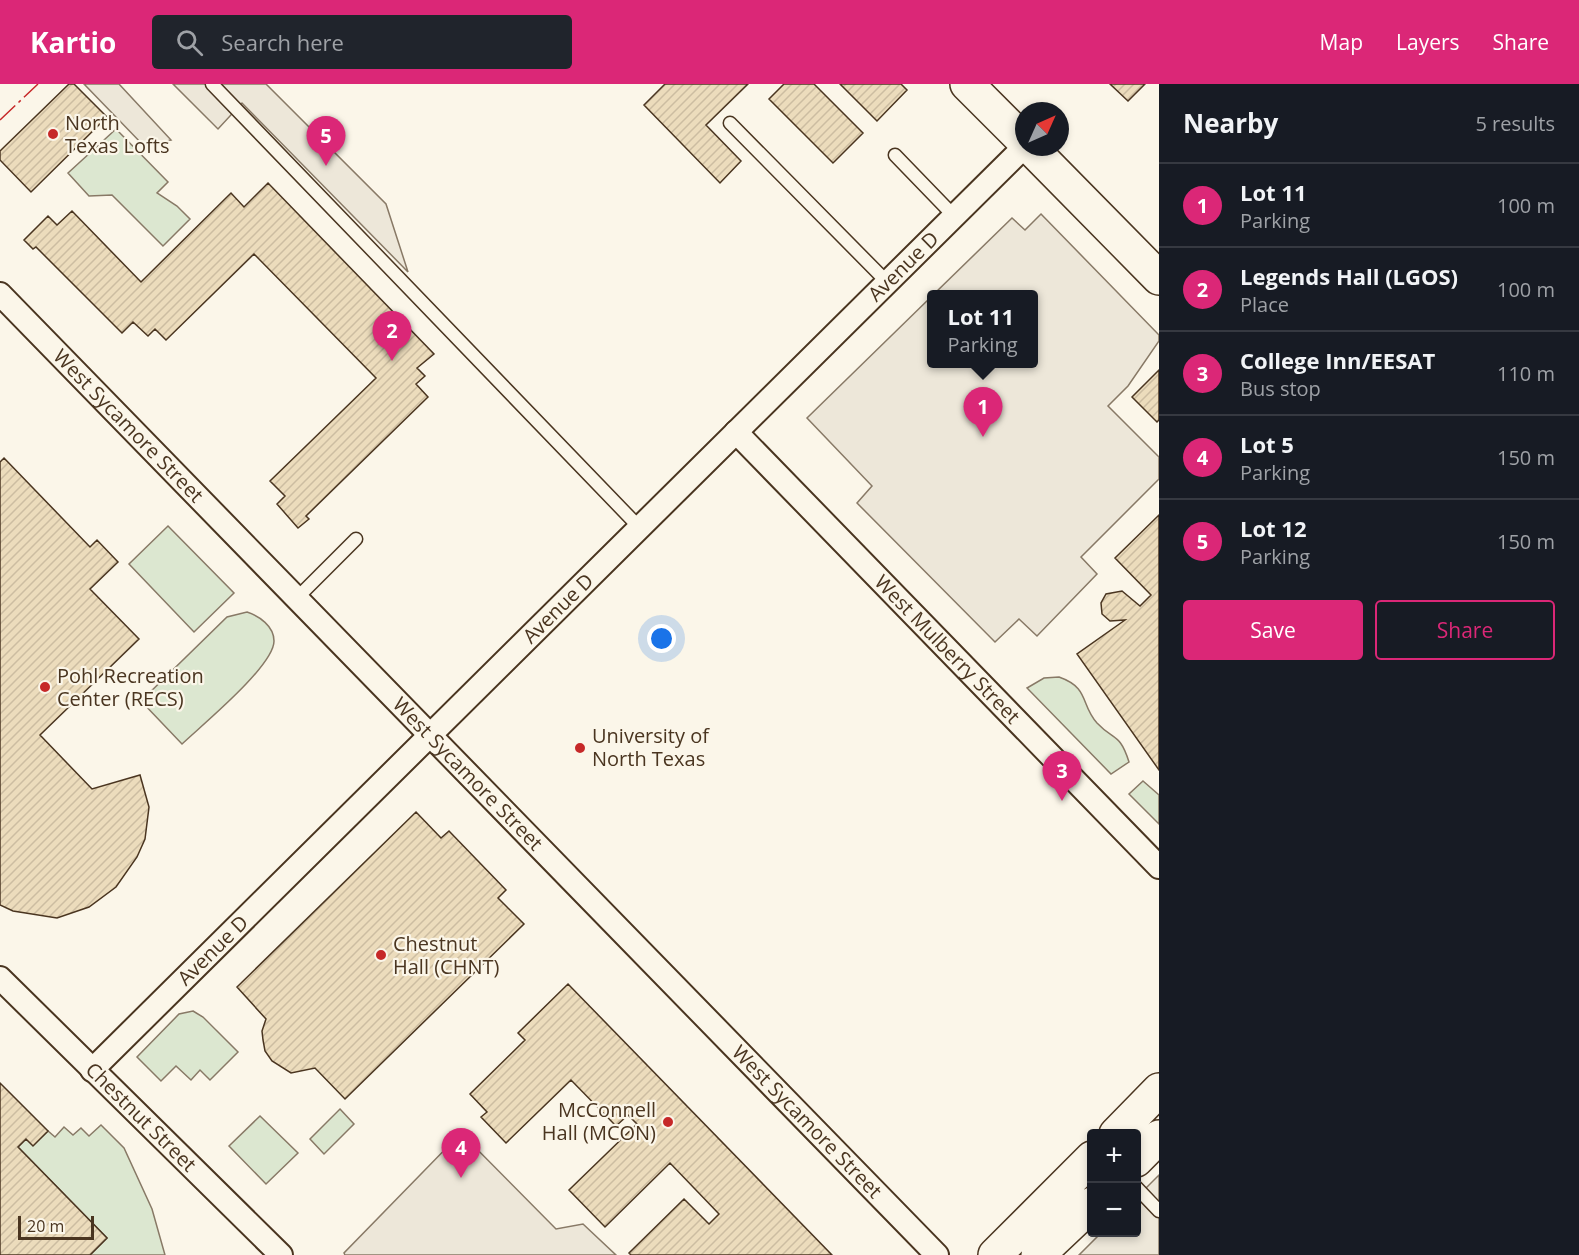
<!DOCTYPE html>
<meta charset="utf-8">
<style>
:root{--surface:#171b24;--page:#20242c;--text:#f1f3f6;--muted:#9ea1a6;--line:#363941;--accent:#db2777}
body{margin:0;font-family:"Open Sans",sans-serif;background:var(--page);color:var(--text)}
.controls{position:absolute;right:18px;bottom:18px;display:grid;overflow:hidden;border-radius:6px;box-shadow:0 3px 9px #0003}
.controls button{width:54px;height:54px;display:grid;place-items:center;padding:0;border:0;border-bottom:2px solid var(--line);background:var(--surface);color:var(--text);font:30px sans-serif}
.compass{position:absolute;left:1015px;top:18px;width:54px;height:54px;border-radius:50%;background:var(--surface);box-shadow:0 3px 9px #0003;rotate:45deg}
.scale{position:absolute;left:18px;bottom:15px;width:76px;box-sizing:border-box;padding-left:6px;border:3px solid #4a3520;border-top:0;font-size:16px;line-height:21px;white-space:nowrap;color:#4a3520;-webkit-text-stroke:4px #fbf6e9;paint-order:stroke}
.you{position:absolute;left:662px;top:555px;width:21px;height:21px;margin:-15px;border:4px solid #fff;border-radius:50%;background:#1a73e8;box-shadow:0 0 0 9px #1a73e833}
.badge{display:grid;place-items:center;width:39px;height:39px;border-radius:50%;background:var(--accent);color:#fff;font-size:20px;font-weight:700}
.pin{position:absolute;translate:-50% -50px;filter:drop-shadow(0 2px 3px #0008)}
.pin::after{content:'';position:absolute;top:32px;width:21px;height:18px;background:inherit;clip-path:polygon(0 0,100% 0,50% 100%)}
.popup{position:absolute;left:927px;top:206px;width:111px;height:78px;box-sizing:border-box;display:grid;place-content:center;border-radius:6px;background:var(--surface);filter:drop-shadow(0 2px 4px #0005);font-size:20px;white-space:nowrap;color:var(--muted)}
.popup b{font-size:22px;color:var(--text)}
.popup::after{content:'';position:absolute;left:50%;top:100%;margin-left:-12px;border:12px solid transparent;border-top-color:var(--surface)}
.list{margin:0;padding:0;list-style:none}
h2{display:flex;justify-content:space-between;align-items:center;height:78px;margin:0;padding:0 24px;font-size:26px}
h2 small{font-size:20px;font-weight:400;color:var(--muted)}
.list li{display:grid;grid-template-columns:39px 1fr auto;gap:18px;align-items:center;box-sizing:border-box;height:84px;padding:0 24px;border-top:2px solid var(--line)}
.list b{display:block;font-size:22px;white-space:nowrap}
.list p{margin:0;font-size:20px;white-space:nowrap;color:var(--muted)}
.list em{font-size:20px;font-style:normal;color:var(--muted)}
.actions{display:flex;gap:12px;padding:18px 24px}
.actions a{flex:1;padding:14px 0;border:2px solid var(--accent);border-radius:6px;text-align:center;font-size:21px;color:var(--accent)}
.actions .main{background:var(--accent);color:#fff}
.icon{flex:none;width:33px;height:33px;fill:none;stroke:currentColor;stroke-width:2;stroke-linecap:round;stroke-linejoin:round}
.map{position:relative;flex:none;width:1159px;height:1171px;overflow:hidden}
header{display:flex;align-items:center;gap:36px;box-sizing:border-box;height:84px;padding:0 30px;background:var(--accent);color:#fff}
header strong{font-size:28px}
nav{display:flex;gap:33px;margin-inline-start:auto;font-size:21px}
.search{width:420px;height:54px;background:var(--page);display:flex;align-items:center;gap:15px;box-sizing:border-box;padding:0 21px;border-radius:6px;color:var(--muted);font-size:22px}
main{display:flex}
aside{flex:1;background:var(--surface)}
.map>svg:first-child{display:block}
</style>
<header>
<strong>Kartio</strong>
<div class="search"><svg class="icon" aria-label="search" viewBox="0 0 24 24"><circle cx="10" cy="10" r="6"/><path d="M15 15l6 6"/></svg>Search here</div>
<nav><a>Map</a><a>Layers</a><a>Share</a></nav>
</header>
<main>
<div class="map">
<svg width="1159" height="1171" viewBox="0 0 1159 1171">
<defs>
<pattern id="building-hatch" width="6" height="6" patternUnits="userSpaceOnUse" patternTransform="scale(1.5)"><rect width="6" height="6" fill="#ecdcbc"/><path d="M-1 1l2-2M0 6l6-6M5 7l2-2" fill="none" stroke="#ccbda1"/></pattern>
</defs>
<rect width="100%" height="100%" fill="#fbf6e9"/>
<path fill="#dce7d0" stroke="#887966" stroke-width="1.5" d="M116,45L168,98L157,109L177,122L190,135L163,162L112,111L89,112L68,89Z
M168,442L234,509L194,548L129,480Z
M247,528C259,532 274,542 274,557C274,582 202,641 182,660L141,617L227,533Z
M1059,593C1090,604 1080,620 1097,639C1114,657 1120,649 1129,678L1111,690L1027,604L1044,594Z
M1143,697L1159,711V740L1129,710Z
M193,927L203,933L238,968L210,996L200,986L191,996L176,982L161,997L137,973L179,930Z
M340,1025L354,1040L324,1070L310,1055Z
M260,1032L298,1069L266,1100L229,1062Z
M101,1041L124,1064L152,1125L165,1171H90L107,1154L18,1063L26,1055L33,1061L48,1047L55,1053L64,1043L73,1051L81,1044L89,1052Z"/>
<path fill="#ede7d9" stroke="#887966" stroke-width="1.5" d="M84,0H119L171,56L144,62Z
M173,0H266L386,120L408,188L242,19L218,45Z
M1041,130L1159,251V257L1128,302L1108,322L1159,373V395L1081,473L1097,490L1037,552L1019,535L995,558L857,419L872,402L807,334L932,212V280H1034V210H934L1012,134L1025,146Z
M461,1049L556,1145L583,1140L616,1171H345L344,1169Z
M1159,1091V1171H1079L1101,1149L1136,1148L1137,1113Z"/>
<path fill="url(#building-hatch)" stroke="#4a3520" stroke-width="1.5" d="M69,0H74L107,33L31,108L0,76V67Z
M665,0H748L706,41L741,77L720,99L644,21Z
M784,0H814L863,49L833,79L769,15Z
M840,0H901L907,6L877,37Z
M1110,0H1145L1128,17Z
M268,99L434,270L417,284L425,292L416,300L428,313L306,432L309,435L298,444L277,420L285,412L270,397L376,294L254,170L166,256L155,245L148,252L133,238L122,249L36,163L33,165L24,156L48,132L57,141L72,127L141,198L231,109L244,123Z
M1159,286V336L1157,338L1132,313Z
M4,374L90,463L97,456L118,478L90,505L139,555L40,651L92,705L140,691L149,723L145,755L137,773L116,803L89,823L57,834L13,827L0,821V378Z
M1159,431V686L1077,570L1125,536L1110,537L1102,530L1101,519L1106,510L1122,507L1140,522L1151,511L1115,474Z
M416,728L441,754L449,747L506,806L498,814L524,840L345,1015L315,984L291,989L272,977L265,967L263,956L262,947L266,935L237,903Z
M568,900L832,1171H631L629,1169L684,1115L709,1140L719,1130L670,1079L605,1143L569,1106L637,1040L628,1031L616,1042L571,996L506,1059L481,1033L487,1028L470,1010L525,956L518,949Z
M0,999L48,1047L33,1062L26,1055L18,1063L107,1154L90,1171H0Z"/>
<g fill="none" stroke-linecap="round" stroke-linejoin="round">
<g stroke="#4a3520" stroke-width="15">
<path id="lane" d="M212,0L639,443
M730,39L887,198
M895,71L954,132
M297,514L356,455
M1136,1103L1159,1127"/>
</g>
<g stroke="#4a3520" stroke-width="26">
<g id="street">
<path id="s1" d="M0,210L937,1171"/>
<path id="s2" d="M736,348L1159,783"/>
<path id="s3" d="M0,894L281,1171"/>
<path id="s4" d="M92,986L1024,63"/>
</g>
</g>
<g stroke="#4a3520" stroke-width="36">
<path id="secondary" d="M967,0L1024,57
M1030,63L1159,194
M1116,1050L1159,1006
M1136,1076L1159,1053
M995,1171L1092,1074
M1038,1171L1092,1120"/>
</g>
<use href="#lane" stroke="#fbf6e9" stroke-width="12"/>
<use href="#street" stroke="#fbf6e9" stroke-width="22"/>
<use href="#secondary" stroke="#fbf6e9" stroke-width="33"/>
<path stroke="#c62828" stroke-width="1.5" stroke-dasharray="21 4.5 3 4.5" stroke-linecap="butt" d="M0,36L38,0"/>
</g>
<g fill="#c62828" stroke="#fbf6e9" stroke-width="2">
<circle cx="53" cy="50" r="6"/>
<circle cx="45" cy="603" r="6"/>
<circle cx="580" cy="664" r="6"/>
<circle cx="381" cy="871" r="6"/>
<circle cx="668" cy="1038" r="6"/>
</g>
<g text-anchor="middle" stroke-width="4.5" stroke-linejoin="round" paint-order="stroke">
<g font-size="20" fill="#4a3520" stroke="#fbf6e9" text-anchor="start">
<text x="65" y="46">North<tspan x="65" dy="23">Texas Lofts</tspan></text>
<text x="57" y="599">Pohl Recreation<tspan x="57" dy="23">Center (RECS)</tspan></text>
<text x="592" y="659">University of<tspan x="592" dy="23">North Texas</tspan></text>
<text x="393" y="867">Chestnut<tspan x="393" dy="23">Hall (CHNT)</tspan></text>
<text x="656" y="1033" text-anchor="end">McConnell<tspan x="656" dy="23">Hall (MCON)</tspan></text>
</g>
<g font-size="20" fill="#4a3520" stroke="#fbf6e9">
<text dy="7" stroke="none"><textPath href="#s4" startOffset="1142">Avenue D</textPath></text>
<text dy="7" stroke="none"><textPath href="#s1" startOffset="184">West Sycamore Street</textPath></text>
<text dy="7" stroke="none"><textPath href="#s4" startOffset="656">Avenue D</textPath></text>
<text dy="7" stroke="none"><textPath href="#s2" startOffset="303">West Mulberry Street</textPath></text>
<text dy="7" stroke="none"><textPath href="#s1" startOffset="670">West Sycamore Street</textPath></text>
<text dy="7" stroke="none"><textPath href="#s4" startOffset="170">Avenue D</textPath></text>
<text dy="7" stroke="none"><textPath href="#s3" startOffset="198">Chestnut Street</textPath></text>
<text dy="7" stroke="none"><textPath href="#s1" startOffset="1156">West Sycamore Street</textPath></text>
</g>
</g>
</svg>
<div class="controls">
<button>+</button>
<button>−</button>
</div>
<svg class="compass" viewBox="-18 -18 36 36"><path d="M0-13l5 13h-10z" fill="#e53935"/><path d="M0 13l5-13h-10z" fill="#9ea1a6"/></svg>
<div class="scale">20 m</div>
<div class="you"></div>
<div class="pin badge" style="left:983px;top:353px">1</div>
<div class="popup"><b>Lot 11</b>Parking</div>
<div class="pin badge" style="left:392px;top:277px">2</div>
<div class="pin badge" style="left:1062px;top:717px">3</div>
<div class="pin badge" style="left:461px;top:1094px">4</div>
<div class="pin badge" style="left:326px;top:82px">5</div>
</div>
<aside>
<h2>Nearby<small>5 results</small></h2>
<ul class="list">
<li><span class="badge">1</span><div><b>Lot 11</b><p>Parking</p></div><em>100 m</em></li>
<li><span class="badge">2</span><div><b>Legends Hall (LGOS)</b><p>Place</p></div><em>100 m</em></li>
<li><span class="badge">3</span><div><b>College Inn/EESAT</b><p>Bus stop</p></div><em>110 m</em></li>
<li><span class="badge">4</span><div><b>Lot 5</b><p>Parking</p></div><em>150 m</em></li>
<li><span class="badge">5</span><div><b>Lot 12</b><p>Parking</p></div><em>150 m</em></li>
</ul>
<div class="actions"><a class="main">Save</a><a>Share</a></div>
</aside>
</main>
